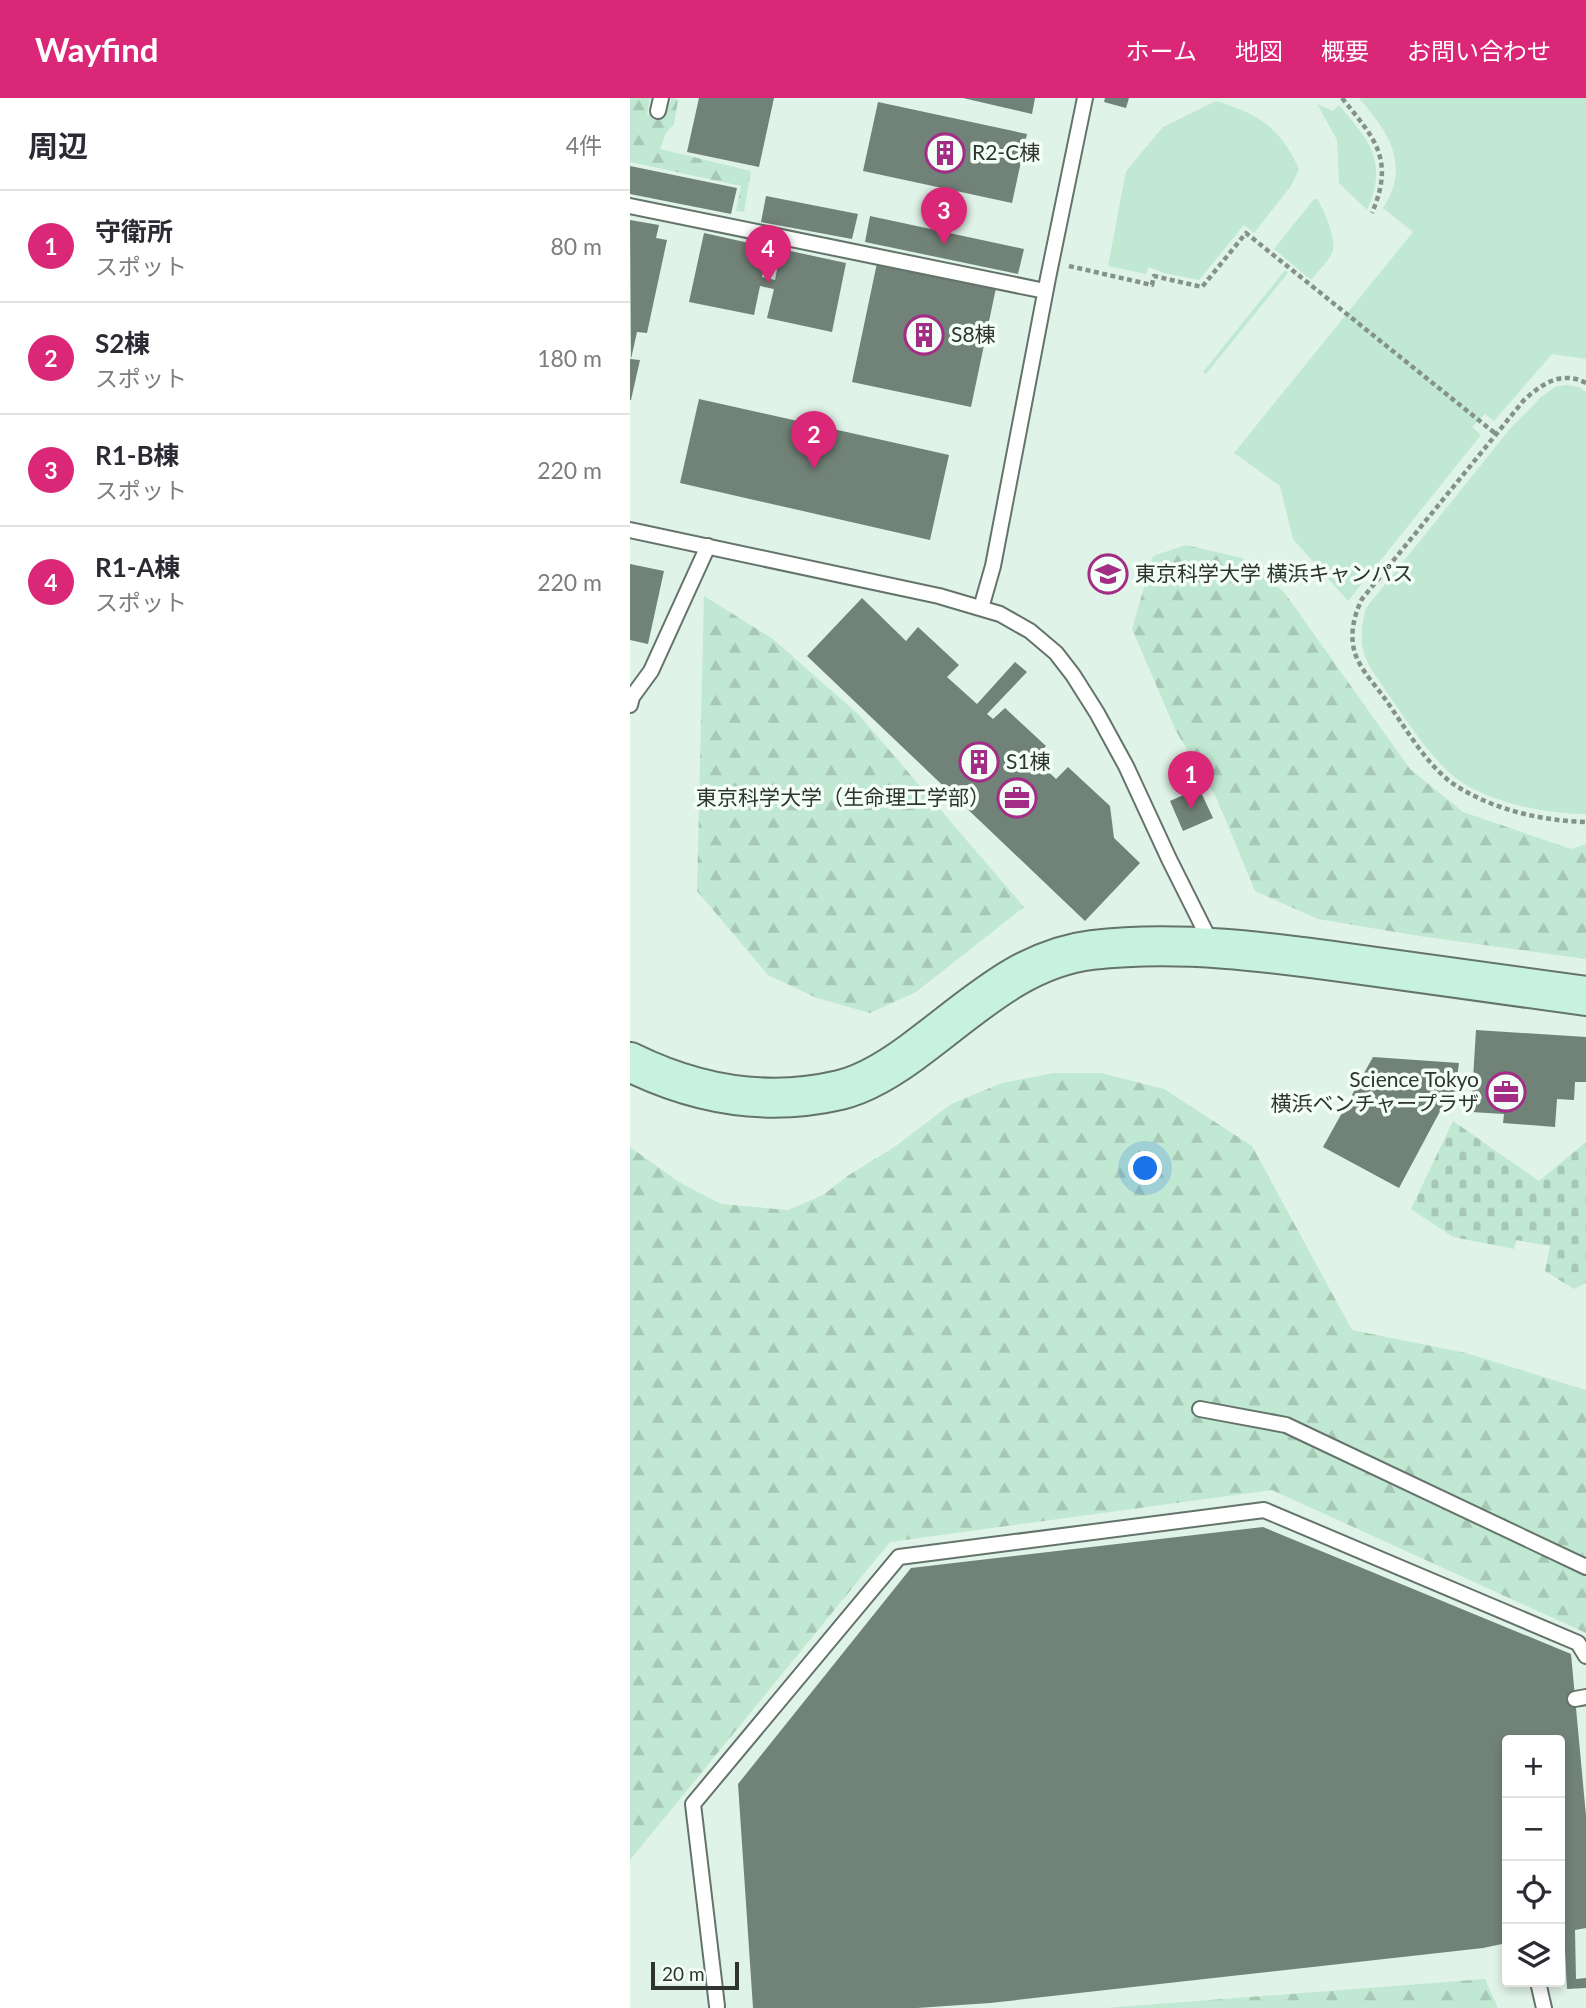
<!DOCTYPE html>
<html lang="ja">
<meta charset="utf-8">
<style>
:root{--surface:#fff;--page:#f7f7f7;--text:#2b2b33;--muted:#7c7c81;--line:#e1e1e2;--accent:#db2777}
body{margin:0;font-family:Lato,"Noto Sans JP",sans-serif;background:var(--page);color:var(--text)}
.controls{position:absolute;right:21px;bottom:21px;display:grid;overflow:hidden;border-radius:7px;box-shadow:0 4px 10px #0003}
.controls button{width:63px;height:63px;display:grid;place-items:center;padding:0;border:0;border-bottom:2px solid var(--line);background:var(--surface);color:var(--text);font:35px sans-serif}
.scale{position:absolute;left:21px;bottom:18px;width:88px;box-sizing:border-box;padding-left:7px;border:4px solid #2e3531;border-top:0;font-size:19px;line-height:24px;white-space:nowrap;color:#2e3531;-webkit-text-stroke:5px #f3fef7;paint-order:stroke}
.you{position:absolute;left:516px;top:1071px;width:24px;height:24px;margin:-18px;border:5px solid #fff;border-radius:50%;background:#1a73e8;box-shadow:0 0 0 10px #1a73e833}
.badge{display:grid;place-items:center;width:46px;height:46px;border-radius:50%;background:var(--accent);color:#fff;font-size:23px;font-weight:700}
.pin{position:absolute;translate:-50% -58px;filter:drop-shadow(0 2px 4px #0008)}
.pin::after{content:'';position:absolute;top:37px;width:24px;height:21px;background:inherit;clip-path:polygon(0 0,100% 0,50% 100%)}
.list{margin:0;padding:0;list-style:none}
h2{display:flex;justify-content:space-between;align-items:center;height:91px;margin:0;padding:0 28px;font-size:30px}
h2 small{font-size:23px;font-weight:400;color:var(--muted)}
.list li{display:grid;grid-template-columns:46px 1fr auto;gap:21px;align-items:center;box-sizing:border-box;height:112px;padding:0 28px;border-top:2px solid var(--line)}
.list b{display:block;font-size:26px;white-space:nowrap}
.list p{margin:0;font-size:23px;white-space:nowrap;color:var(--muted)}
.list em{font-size:23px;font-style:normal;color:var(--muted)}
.icon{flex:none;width:38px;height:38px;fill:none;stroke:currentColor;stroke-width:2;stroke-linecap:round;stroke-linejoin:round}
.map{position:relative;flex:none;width:956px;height:1910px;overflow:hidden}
header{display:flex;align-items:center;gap:42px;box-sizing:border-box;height:98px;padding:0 35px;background:var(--accent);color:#fff}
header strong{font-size:33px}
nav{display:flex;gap:38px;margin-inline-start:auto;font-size:24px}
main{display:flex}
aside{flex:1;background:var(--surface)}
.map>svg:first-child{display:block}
</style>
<header>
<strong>Wayfind</strong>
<nav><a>ホーム</a><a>地図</a><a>概要</a><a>お問い合わせ</a></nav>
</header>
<main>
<aside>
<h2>周辺<small>4件</small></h2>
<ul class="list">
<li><span class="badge">1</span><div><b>守衛所</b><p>スポット</p></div><em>80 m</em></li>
<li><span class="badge">2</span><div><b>S2棟</b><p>スポット</p></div><em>180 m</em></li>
<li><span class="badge">3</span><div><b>R1-B棟</b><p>スポット</p></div><em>220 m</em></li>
<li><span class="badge">4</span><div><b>R1-A棟</b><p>スポット</p></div><em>220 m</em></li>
</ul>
</aside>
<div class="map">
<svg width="956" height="1910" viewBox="0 0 956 1910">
<defs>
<pattern id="forest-firs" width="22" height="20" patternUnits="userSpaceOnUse" patternTransform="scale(1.75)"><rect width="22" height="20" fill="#c1e8d2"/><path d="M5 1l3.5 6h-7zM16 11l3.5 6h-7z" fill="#a6c8b5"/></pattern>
<pattern id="cemetery-stones" width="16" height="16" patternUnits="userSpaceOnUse" patternTransform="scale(1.75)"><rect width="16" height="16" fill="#c1e8d2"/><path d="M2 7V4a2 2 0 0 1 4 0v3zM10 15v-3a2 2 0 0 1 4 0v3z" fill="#a6c8b5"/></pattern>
</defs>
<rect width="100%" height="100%" fill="#e0f3e8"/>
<path fill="#c1e8d2" d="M729,0H956V261L922,256L864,323L855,316L842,329L851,337L718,503L663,441L650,388L604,355L783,134L753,110C781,67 759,35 729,0Z
M586,3C627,15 651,30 669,71L661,88L624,135L614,127L569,182L534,175L519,169L516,176L478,168L496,73L533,29Z
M687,6L703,13L709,7C739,43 759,63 737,112L709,85L707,42Z
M684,101H687C694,111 708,144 702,155C698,164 688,173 681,182L644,151Z
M655,172L658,175L576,276L573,274Z
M936,287L949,289L956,294V716C918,717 853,703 823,678C793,652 765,605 741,571C729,551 730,533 736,510L879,332L911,299L925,289Z"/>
<path fill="url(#forest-firs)" d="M0,0H20L17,16L29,21L35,16L42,0L48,2L44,26L36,35L30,51L121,73L114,114L106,113L111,88L0,64Z
M556,447L612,460L654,494L780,671L833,714L941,751L956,746V861L789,838L688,821L625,793L587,701L546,633L502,531L523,458Z
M74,498L143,541L229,617L394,809L286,894L240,915L187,900L138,877L67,793Z
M424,975H471L534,991L622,1048L722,1232L836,1255L956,1292V1535L642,1392L260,1444L0,1762V1049L49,1084L91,1106L158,1112L193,1097L219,1077L266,1048L321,1006L372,985Z
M855,1881L868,1910H475Z"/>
<path fill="url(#cemetery-stones)" d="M823,1023L909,1083L956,1044V1185L944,1191L915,1173L920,1148L886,1142L884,1151L823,1139L781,1111Z"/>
<path fill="#718278" d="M69,0H144L129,69L57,54Z
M333,0H405L402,16Z
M475,0H499L496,10L474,4Z
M248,4L397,36L382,105L233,73Z
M0,68L107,90L101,116L0,96Z
M136,98L228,116L222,141L131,124Z
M240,118L394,151L388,176L235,144Z
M0,122L29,127L26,140L37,142L17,235L7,234L1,261Z
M74,135L138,149L132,179L145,182L151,151L216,165L202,234L137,220L144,191L130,188L124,217L59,204Z
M247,165L366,190L341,309L222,284Z
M0,261L10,262L1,302H0Z
M69,301L319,357L300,442L50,385Z
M0,466L34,473L18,546L0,542Z
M232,500L276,543L288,529L329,567L317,579L347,606L385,564L397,574L357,616L363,621L375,610L416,648L404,660L426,681L438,669L480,708L484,740L510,765L455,823L177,558Z
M569,690L583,720L553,733L540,703Z
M846,932L956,939V984H945L944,1002L927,1001L925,1029L873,1025L874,1016L841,1014Z
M743,959L829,965L824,1002L815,1004L769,1090L693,1049Z
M633,1429L941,1556L956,1718V1830L945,1832L946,1881L956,1880V1890L937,1891L934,1834L930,1835V1642H877V1845L853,1850L360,1905L287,1910H123L108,1686L281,1470Z"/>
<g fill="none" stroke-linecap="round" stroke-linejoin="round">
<g stroke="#64746b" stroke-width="18">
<path id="lane" d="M28,13L31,0
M0,108L415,193
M0,432L309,498L370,516L400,533L426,555L443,577L467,615L496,668L539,761L582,847
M351,510L363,468L418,180L455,0
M0,607L2,599L21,573L78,448
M570,1311L656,1327L956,1469
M945,1601L956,1599
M908,1884L914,1910
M87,1908L63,1706L269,1459L634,1412L948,1545L956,1558"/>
</g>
<g stroke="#64746b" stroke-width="42">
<path id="secondary" d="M0,964C67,997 137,1009 210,992C239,985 270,964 293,946C345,907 394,860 462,852C550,842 638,854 725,866C802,877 879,888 956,898"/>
</g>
<path stroke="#85928a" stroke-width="4.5" stroke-dasharray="5 3.5" stroke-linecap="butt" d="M712,0C745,41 765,61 742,115
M439,168L522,187L524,178L572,189L616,135L866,336
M956,285C931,272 912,286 894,302L732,501C723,519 719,540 726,558C732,573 744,586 753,598C774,627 798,671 828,689C865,712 913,723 956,724"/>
<use href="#lane" stroke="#fff" stroke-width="14"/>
<use href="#secondary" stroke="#c8f2e0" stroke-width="38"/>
</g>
<defs>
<g id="building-ring" transform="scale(2.0125)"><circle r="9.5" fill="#f3fef7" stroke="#a32c85" stroke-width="1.5"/><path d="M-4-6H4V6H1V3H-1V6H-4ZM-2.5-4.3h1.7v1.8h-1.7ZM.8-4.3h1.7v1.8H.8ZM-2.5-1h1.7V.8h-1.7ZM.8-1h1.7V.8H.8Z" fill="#a32c85"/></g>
<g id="university-ring" transform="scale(2.0125)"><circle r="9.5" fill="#f3fef7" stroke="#a32c85" stroke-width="1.5"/><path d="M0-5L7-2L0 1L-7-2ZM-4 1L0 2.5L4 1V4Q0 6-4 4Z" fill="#a32c85"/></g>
<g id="office-ring" transform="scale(2.0125)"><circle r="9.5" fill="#f3fef7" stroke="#a32c85" stroke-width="1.5"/><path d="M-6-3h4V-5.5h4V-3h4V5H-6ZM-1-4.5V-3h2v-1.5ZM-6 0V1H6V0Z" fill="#a32c85"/></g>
</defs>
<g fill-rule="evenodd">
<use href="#building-ring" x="315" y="55"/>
<use href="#building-ring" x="294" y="237"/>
<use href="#university-ring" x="478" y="476"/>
<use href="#building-ring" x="349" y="664"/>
<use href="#office-ring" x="387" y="700"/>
<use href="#office-ring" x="876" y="994"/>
</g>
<g text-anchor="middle" stroke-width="7" stroke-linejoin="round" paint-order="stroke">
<g font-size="21" fill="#2e3531" stroke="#f3fef7" text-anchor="start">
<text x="342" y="62">R2-C棟</text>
<text x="321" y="244">S8棟</text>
<text x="505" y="483">東京科学大学 横浜キャンパス</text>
<text x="376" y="671">S1棟</text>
<text x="360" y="707" text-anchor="end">東京科学大学（生命理工学部）</text>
<text x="849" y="989" text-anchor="end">Science Tokyo<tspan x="849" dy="24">横浜ベンチャープラザ</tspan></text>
</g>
</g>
</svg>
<div class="controls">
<button>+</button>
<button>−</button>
<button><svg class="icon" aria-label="locate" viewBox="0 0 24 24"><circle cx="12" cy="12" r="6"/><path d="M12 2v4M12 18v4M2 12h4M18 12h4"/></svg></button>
<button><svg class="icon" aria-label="layers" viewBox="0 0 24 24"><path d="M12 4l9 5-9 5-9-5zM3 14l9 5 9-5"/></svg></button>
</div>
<div class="scale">20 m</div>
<div class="you"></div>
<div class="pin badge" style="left:561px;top:711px">1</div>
<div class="pin badge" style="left:184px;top:371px">2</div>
<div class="pin badge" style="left:314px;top:147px">3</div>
<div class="pin badge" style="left:138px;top:185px">4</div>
</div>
</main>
